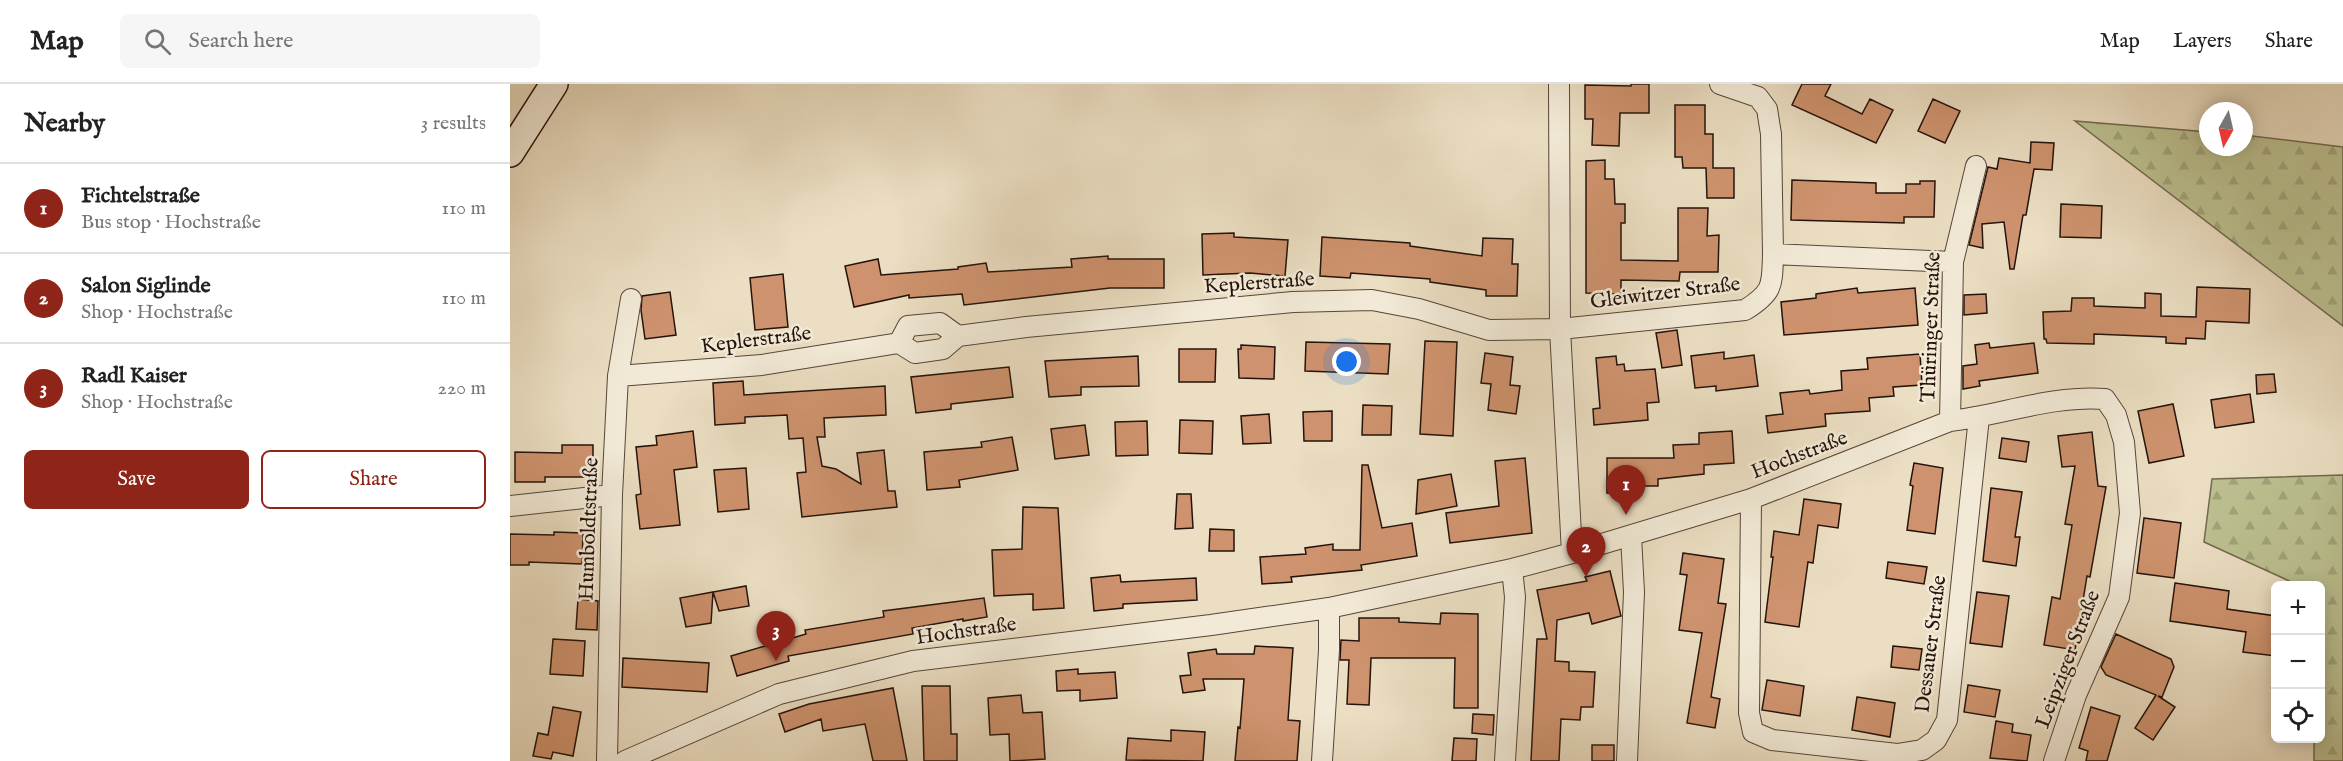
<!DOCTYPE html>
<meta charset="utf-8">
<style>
:root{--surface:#fff;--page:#f6f6f6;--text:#222;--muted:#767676;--line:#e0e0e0;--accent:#8f2418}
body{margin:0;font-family:"IM FELL English",serif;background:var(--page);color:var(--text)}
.controls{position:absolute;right:18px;bottom:18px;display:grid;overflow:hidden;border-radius:9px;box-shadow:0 3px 15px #0003}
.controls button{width:54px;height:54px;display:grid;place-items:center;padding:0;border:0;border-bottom:2px solid var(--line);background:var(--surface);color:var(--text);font:30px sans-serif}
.compass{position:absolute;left:1689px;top:18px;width:54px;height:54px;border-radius:50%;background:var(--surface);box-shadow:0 3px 15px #0003;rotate:188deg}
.you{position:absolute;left:837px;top:278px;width:21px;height:21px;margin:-15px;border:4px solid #fff;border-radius:50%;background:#1a73e8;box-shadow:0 0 0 9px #1a73e833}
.badge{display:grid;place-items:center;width:39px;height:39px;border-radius:50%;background:var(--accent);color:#fff;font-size:20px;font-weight:700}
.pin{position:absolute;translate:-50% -50px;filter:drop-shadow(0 2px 3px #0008)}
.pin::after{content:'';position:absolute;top:32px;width:21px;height:18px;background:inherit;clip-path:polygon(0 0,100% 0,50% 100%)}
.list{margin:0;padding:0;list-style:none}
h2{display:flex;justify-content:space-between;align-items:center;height:78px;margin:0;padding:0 24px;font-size:26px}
h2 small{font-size:20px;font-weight:400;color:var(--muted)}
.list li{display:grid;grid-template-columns:39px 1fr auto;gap:18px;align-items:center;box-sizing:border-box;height:90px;padding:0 24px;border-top:2px solid var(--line)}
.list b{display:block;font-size:22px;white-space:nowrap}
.list p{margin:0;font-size:20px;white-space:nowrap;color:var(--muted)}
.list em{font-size:20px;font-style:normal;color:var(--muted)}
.actions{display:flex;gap:12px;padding:18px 24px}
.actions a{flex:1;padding:14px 0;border:2px solid var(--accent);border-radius:9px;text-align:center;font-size:21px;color:var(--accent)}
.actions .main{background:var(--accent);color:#fff}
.icon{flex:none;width:33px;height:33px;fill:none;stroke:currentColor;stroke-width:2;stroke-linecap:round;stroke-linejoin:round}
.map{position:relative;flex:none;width:1833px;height:677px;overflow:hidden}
header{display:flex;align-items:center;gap:36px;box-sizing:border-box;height:84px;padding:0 30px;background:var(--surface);border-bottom:2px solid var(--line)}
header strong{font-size:28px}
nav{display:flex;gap:33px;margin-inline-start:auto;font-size:21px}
.search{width:420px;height:54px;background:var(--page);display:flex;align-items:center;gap:15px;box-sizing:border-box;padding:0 21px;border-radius:9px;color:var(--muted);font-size:22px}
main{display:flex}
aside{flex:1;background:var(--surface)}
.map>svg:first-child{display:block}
</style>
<header>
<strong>Map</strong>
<div class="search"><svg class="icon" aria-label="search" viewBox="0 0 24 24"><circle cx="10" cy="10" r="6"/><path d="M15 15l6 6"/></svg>Search here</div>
<nav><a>Map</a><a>Layers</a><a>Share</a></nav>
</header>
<main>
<aside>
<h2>Nearby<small>3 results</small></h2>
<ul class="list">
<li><span class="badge">1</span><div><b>Fichtelstraße</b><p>Bus stop · Hochstraße</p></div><em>110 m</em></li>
<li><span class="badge">2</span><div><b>Salon Siglinde</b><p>Shop · Hochstraße</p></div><em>110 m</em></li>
<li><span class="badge">3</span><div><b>Radl Kaiser</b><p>Shop · Hochstraße</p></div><em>220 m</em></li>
</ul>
<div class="actions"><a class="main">Save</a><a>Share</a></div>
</aside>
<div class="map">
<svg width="1833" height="677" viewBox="0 0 1833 677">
<defs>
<pattern id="forest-firs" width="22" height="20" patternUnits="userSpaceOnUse" patternTransform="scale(1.5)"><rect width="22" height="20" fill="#bcc090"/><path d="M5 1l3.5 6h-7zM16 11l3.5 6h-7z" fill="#a1a47b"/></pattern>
</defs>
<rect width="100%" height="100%" fill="#ebdec2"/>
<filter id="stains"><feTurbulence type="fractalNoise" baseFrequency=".00333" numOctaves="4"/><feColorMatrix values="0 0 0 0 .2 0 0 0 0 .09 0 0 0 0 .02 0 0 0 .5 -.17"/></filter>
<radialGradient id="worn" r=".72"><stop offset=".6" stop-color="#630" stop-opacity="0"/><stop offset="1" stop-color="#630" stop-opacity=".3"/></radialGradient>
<path fill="url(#forest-firs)" stroke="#706a4e" stroke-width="1.5" d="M1565,37L1698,48V63H1734V51L1833,63V242Z
M1833,391V677H1804V655L1810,654V502L1788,501L1694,458L1702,395Z"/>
<path fill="#ce936e" stroke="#25130b" stroke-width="1.5" d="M1121,0H1139V29H1110L1109,62L1082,61L1083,35H1075V1L1121,2Z
M1292,0H1321L1315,12L1352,30L1360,15L1383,26L1366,59L1282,21Z
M1423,15L1450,27L1435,59L1408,47Z
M1165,21H1195V50H1203V84H1224V114H1197L1196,84H1173L1172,73H1165Z
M1521,58L1544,59L1542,86L1524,85L1516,131H1513L1504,185H1500L1494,138L1472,140L1473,164L1459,161L1478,83L1487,85L1489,74L1520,79Z
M1095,76V95H1104L1105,120H1115V139H1111V176L1168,177V124H1198L1197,152L1209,151L1208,188H1170L1169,197L1111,196V210L1076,209V77Z
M1282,96L1366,99V109H1396V100H1410V97H1425L1424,133H1394V139L1281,136Z
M1551,120L1592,122L1591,154L1550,153Z
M724,149V153L778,156L775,192L740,189L693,191L692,150Z
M812,153L900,159V162L972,172L973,154L1003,155L1002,180H1008L1007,212H976V206L920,198V195L841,189L840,194L810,192Z
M598,172V175H654V204H600L454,221L452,210L399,214V211L344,223L335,182L368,175L371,191L448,185V183L476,179L478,188L562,183L561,175Z
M273,190L278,243L245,246L240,194Z
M1687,203L1740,205L1739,239L1696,237L1695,255L1676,254V260L1656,259V253L1584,250V260L1537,259L1536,255H1534L1533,228L1561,227L1562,214H1584V222L1635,224V209L1651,210V232L1686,233Z
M1347,204L1348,209L1405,204L1408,241L1274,251L1271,218L1306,214V210Z
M160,208L166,251L135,255L131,226L132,212Z
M1476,210L1477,229L1454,231V211Z
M1167,246L1172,281L1152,284L1146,249Z
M915,257L947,258L943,352L910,350Z
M796,258L880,260L878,290L795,287Z
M1479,259L1480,264L1524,259L1528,289L1469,297L1470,302L1453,305V282L1467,280L1465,261Z
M731,261L765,263L764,295L729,294L728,265H731Z
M669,265H706L705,298H669Z
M1214,268V275L1244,271L1248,302L1206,307V302L1185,304L1181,272Z
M975,269L1003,273L1000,301L1010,302L1006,330L978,326L981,300L971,299Z
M1410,270L1412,301L1383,303L1384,312L1359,314L1360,327L1315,330L1316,342L1258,349L1256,332L1273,330L1270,309L1299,306L1300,310L1332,306L1331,287L1358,285L1357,274Z
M628,272L629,302L571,303V311L539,313L535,277Z
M1106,272L1107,281L1114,280L1115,287L1145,285L1149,318L1137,319L1138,336L1084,341L1083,325L1090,324L1086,274Z
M499,283L503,313L441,320V325L406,329L401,293Z
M1764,290L1766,308L1747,310L1746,291Z
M233,297L234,311L375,302L376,331L314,334L315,353H307L312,382L326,385L351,400L347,369L374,366L378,407H385L387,423L292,433L287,389L296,388L293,354L279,355L277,331L235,333V339L205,341L203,299Z
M1740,310L1744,338L1705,344L1701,316Z
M1663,320L1674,372L1639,379L1628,327Z
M853,321L882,322L881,351H852Z
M822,327V357H794L793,328Z
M759,330L761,359L733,360L731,332Z
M670,336L703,337L702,370L669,369Z
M637,337L638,371L606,372L605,338Z
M575,341L579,371L545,375L541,345Z
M183,347L187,383L164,386L170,441L130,445L126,411L131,410L126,363L147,361L146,352Z
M1222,347L1224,379L1194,381V390L1148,395V402H1132V409H1097V374H1164L1163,361L1189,360V349Z
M1582,348L1588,402L1596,403L1580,493L1577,492L1565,566L1534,561L1542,513L1550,515L1562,441L1555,440L1565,382L1552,383L1548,352Z
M502,353L508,386L449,396L450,403L417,406L414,368L472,363L471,358Z
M1492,354L1519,358L1516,378L1489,374Z
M52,361H83V393H35V398H5V368L52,369Z
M1015,374L1022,449L940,459L936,429L989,422L985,377Z
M1404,379L1433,384L1425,450L1397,446L1403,402L1400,401Z
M852,381H858L872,444L902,439L907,472L851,481L852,486L781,493L782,498L752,500L750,473L796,470L795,464L823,460V466H850Z
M236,384L239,425L208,428L204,386Z
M941,390L947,422L906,430L908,396Z
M1481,404L1512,408L1505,453H1510L1506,482L1473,477Z
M667,410H681L683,444L665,445Z
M1294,415L1331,420L1328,444L1308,441L1303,479L1298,478L1289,543L1255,538L1263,473H1261L1264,447L1289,451Z
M513,423L548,424L554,524L523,526V510L484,512L482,466L512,465Z
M1634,434L1671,439L1664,494L1627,489Z
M700,445L724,446V467H699Z
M44,448L73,449L72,480L19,478V481H0V450L44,451Z
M1173,469L1214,475L1208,519L1216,520L1201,613L1210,615L1205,644L1177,639L1192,549L1169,546L1177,491L1170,490Z
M1378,478L1417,483L1414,500L1376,494Z
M1100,487L1111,532L1082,540L1079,529L1047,536L1045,577L1059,578V587L1085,588L1083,623H1071L1070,636L1051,635L1049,677H1021L1027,555H1037L1027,506L1077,497L1075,493Z
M610,491L611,498L686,494L687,516L613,520V524L584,527L581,494Z
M1665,499L1719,507L1717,525L1766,532V572L1733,568L1736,548L1660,537Z
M236,502L239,522L209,527L203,508Z
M203,508L201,539L176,543L170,514Z
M1467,508L1499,512L1492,563L1460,559Z
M474,514L477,533L453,537V535L402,544L403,550L278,572L279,577L227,592L221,572L296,550L295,546L374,533L373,527Z
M68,515L88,517L87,546L66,545Z
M931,529L968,530V624H944L945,574H861L859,621L837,620L839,576H830L831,556L849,557V534H889V538L930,540Z
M1606,550L1661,575L1664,583L1652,613L1648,612L1665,623L1643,656L1625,644L1646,611L1596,591L1591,583Z
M43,555L75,557L73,592L40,590Z
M745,562L783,564L778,636L790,637L787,677H725L728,643L730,644L734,595H693L695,606L673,609L670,592L681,591L678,569L706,565L707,570H744Z
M1383,562L1412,565L1409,586L1381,583Z
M113,574L199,579L197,608L112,603Z
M568,585V590L605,588L607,614L570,617V606L547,607L546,587Z
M1257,596L1294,602L1290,632L1252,626Z
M1458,601L1490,606L1485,633L1454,628Z
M412,602H440L441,650H447V677H414Z
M383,604L397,677H363L355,640L313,647L311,635L275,648L269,630L299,620Z
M511,611L513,629L532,628L535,675L500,677L499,650L480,651L478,614Z
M1347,613L1385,619L1380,653L1342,646Z
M43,623L71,628L63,672L43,668L41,675L23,672L28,649L38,651Z
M1581,623L1610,632L1597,677H1576L1578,667L1569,664Z
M963,630L984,631L983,651L962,649Z
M1486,637L1503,640L1502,648L1521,651L1517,677L1480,674Z
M661,646L695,648L693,677L616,676L618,654L661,657Z
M944,654L967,655L966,677H942Z
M1082,661H1104V677H1082Z"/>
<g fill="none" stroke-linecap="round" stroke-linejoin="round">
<g stroke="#564639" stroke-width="22">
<path id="street" d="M1049,0L1050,245L1062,469
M1210,0L1248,13L1257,25L1261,50L1263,170
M389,259L405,269L433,265L448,252
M108,292L252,281L389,259L398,242L430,239L448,252L516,243L783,218L862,216L909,225L979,246L1050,245L1235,226C1264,208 1262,201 1263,170L1443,178
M1440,337L1443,178L1466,82
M1241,415L1239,629L1243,648L1262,656L1387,670L1412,666L1426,656L1437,636L1469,333
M0,422L102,411
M97,677L102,411L108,292L121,215
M115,677L269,610L403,577L701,541L819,524L1002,485L1062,469L1241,415L1440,337C1491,331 1543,311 1595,315L1606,331L1614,358L1620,429L1609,513L1566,611L1544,677
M812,677L819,566V524
M995,677L1005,513L1002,485
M1117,677L1124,508L1121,452"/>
</g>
<g stroke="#25130b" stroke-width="30">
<path id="secondary" d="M0,69L44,0"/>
</g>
<use href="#street" stroke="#f2ead7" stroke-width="20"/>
<use href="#secondary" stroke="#f2ead7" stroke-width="27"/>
</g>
<g text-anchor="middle" stroke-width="5" stroke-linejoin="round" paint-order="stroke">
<g font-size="21" fill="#25130b" stroke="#f2ead7">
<text transform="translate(749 198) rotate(-4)" y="7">Keplerstraße</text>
<text transform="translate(1155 208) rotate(-7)" y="7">Gleiwitzer Straße</text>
<text transform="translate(1420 243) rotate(-88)" y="7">Thüringer Straße</text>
<text transform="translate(246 255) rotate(-7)" y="7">Keplerstraße</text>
<text transform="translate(1289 370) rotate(-21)" y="7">Hochstraße</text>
<text transform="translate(78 445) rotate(-88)" y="7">Humboldtstraße</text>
<text transform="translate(456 546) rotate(-8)" y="7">Hochstraße</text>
<text transform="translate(1420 560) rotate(-83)" y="7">Dessauer Straße</text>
<text transform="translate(1557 575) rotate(-69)" y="7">Leipziger Straße</text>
</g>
</g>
<rect width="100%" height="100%" filter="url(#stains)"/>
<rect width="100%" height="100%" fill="url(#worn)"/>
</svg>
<div class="controls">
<button>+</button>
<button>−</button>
<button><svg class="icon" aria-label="locate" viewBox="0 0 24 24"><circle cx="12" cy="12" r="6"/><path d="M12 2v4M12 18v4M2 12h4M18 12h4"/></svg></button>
</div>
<svg class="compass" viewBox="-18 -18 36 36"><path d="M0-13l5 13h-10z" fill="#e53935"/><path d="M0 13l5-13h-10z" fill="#767676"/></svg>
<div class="you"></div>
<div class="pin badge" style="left:1116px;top:431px">1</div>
<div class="pin badge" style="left:1076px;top:493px">2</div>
<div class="pin badge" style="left:266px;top:577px">3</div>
</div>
</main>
